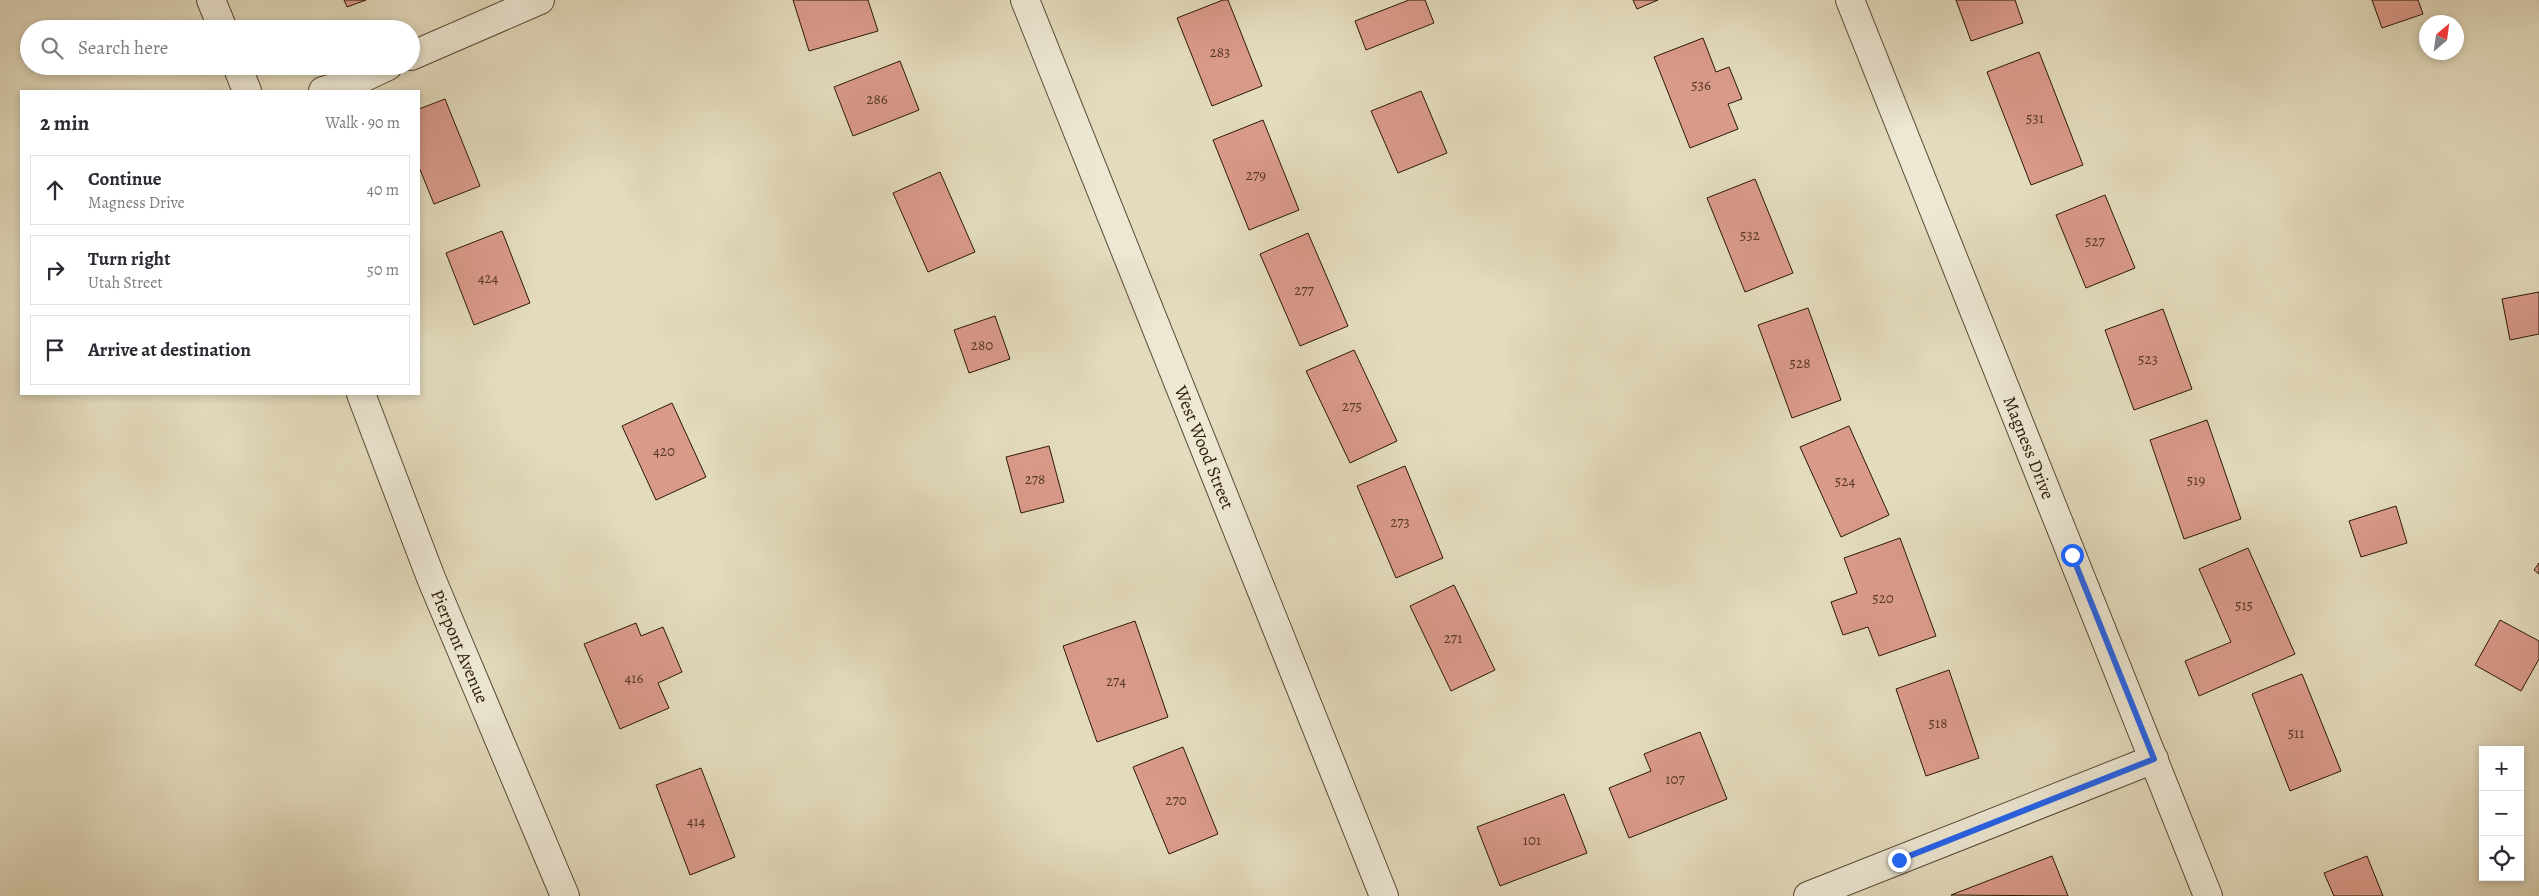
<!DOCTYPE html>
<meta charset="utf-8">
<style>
:root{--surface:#fff;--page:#f7f7f7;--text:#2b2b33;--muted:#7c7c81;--line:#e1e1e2}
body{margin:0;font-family:Alegreya,serif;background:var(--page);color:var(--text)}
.controls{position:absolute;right:15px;bottom:15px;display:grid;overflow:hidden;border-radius:0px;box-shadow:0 2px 8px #0003}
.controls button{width:45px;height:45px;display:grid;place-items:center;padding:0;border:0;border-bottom:1px solid var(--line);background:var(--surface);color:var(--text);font:25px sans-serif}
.compass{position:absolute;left:2419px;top:15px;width:45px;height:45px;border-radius:50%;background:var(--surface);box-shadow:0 2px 8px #0003;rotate:29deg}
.stop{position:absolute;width:15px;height:15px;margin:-11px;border:4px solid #2563eb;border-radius:50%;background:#fff}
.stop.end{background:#2563eb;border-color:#fff;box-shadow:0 1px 5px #0008}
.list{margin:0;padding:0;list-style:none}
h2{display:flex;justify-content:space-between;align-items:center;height:65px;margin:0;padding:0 20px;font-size:21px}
h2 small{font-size:16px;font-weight:400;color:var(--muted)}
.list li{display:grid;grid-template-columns:32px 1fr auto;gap:15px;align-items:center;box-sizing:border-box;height:70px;margin:0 10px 10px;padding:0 10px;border:1px solid var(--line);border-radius:0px}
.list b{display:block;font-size:19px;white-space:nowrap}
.list p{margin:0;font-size:16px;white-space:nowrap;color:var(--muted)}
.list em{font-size:16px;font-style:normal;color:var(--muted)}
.icon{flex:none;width:28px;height:28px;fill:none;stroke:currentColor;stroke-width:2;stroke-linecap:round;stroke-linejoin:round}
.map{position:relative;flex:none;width:2539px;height:896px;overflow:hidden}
.search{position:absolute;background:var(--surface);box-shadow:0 2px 8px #0003;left:20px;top:20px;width:400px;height:55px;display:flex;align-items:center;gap:12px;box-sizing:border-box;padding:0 18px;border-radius:28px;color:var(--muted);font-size:19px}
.panel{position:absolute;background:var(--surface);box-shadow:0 2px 8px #0003;left:20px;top:90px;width:400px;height:305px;border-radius:0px}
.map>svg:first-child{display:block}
</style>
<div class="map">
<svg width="2539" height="896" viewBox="0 0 2539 896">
<rect width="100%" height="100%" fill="#e3dbbd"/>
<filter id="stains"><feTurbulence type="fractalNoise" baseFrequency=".004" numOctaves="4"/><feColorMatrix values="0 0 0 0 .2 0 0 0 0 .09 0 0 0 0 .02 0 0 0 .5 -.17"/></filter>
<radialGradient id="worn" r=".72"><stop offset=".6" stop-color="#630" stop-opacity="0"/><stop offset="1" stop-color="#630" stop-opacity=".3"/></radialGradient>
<path fill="#da9a8a" stroke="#2b1807" d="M344,0H366L347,7Z
M793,0H868L878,31L809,51Z
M1223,0H1228L1262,86L1212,106L1177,18Z
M1409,0H1425L1434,23L1366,50L1355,21Z
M1633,0H1658L1637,9Z
M1956,0H2015L2023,23L1971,41Z
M2372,0H2418L2423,14L2382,28Z
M1703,38L1716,72L1729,67L1742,99L1728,104L1738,129L1690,148L1654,57Z
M2039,52L2083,165L2031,185L1987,72Z
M900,61L919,110L853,136L834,87Z
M1421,91L1447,153L1398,173L1371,111Z
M445,99L480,186L434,204L419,167V109Z
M1263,120L1299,210L1249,230L1213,140Z
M940,172L975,252L928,272L893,193Z
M1755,179L1793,273L1745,292L1707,198Z
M2105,195L2135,268L2086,288L2056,215Z
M502,231L530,303L474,325L446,253Z
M1308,233L1348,326L1300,346L1260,254Z
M2539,292V334L2510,340L2502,299Z
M1808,308L1841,400L1792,418L1758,325Z
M2163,309L2192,389L2134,410L2105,330Z
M995,316L1010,359L969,373L954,330Z
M1354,350L1397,441L1350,463L1306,371Z
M672,403L706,477L656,500L622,426Z
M2207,420L2241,519L2184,539L2150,440Z
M1849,426L1889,515L1841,537L1800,447Z
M1049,446L1064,502L1021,513L1006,457Z
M1405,466L1443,558L1396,578L1357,486Z
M2396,506L2407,543L2361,557L2349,521Z
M1900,538L1936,636L1879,656L1868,627L1843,635L1831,602L1857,593L1844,558Z
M2248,548L2295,654L2199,696L2185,661L2231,642L2199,569Z
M2539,563V574L2534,570Z
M1454,585L1495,670L1451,691L1410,606Z
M2500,620L2539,641V659L2521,691L2475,665Z
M1135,621L1168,717L1097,742L1063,646Z
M636,623L641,636L663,627L682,672L658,683L669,708L620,729L584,644Z
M1949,670L1979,758L1926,776L1896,689Z
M2302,674L2341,771L2290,791L2252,694Z
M1700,732L1727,799L1629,838L1609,788L1651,771L1644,754Z
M1183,747L1218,834L1169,854L1133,767Z
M701,768L735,857L690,875L656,785Z
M1564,794L1587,853L1500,886L1477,827Z
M2052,856L2068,896L1951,895Z
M2367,856L2383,896H2334L2324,873Z"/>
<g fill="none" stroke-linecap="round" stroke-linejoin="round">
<g stroke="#594934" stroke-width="30">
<g id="minor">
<path d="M211,0L223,29"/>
<path id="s1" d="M1850,0L2208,896"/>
<path d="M411,56L540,0"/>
<path d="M237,66L247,91"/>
<path d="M323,91L354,82L388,66"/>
<path id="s2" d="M361,394L431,578L565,896"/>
<path d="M1808,896L2154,759"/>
</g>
</g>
<g stroke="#594934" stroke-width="30">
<g id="tertiary">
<path id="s3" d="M1025,0L1384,896"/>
</g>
</g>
<use href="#minor" stroke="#ede8d4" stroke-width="28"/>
<use href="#tertiary" stroke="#ede8d4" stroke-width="28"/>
</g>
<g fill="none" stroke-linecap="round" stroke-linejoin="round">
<path stroke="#2563eb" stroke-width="6" d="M1899,860L2154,759L2072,555"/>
</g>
<g text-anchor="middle" stroke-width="5" stroke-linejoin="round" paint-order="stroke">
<g font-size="15" fill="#573828">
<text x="1220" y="57">283</text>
<text x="1701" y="90">536</text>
<text x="877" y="104">286</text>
<text x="2035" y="123">531</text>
<text x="1256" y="180">279</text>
<text x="1750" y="240">532</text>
<text x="2095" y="246">527</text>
<text x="488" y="283">424</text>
<text x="1304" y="295">277</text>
<text x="982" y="350">280</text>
<text x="2148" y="364">523</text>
<text x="1800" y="368">528</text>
<text x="1352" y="411">275</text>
<text x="664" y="456">420</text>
<text x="1035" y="484">278</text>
<text x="2196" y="485">519</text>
<text x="1845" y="486">524</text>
<text x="1400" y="527">273</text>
<text x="1883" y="603">520</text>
<text x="2244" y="610">515</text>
<text x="1453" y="643">271</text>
<text x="634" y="683">416</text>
<text x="1116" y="686">274</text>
<text x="1938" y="728">518</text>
<text x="2296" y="738">511</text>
<text x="1675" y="784">107</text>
<text x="1176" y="805">270</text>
<text x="696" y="826">414</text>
<text x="1532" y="845">101</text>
</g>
<g font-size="18" fill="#2b1807" stroke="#ede8d4">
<text dy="6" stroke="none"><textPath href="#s3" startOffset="482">West Wood Street</textPath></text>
<text dy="6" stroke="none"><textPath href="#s1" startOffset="482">Magness Drive</textPath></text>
<text dy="6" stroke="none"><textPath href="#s2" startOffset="271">Pierpont Avenue</textPath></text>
</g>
</g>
<rect width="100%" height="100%" filter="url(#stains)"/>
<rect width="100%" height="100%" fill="url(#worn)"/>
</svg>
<div class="controls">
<button>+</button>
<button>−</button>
<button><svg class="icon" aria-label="locate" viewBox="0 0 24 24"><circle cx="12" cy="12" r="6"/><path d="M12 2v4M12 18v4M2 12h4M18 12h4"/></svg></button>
</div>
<svg class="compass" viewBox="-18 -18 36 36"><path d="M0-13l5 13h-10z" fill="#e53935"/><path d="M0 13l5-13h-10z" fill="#7c7c81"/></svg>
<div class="stop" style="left:2072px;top:555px"></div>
<div class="stop end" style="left:1899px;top:860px"></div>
<div class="search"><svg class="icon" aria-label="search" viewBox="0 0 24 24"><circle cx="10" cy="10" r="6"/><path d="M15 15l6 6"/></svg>Search here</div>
<section class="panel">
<h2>2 min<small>Walk · 90 m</small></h2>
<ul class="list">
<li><svg class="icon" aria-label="ahead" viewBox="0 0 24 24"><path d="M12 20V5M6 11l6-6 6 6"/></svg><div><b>Continue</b><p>Magness Drive</p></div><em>40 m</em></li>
<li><svg class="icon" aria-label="right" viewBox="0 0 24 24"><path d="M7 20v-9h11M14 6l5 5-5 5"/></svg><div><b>Turn right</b><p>Utah Street</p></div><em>50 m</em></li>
<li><svg class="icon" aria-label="arrive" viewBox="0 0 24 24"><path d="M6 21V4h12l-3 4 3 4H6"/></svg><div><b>Arrive at destination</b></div></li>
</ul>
</section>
</div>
